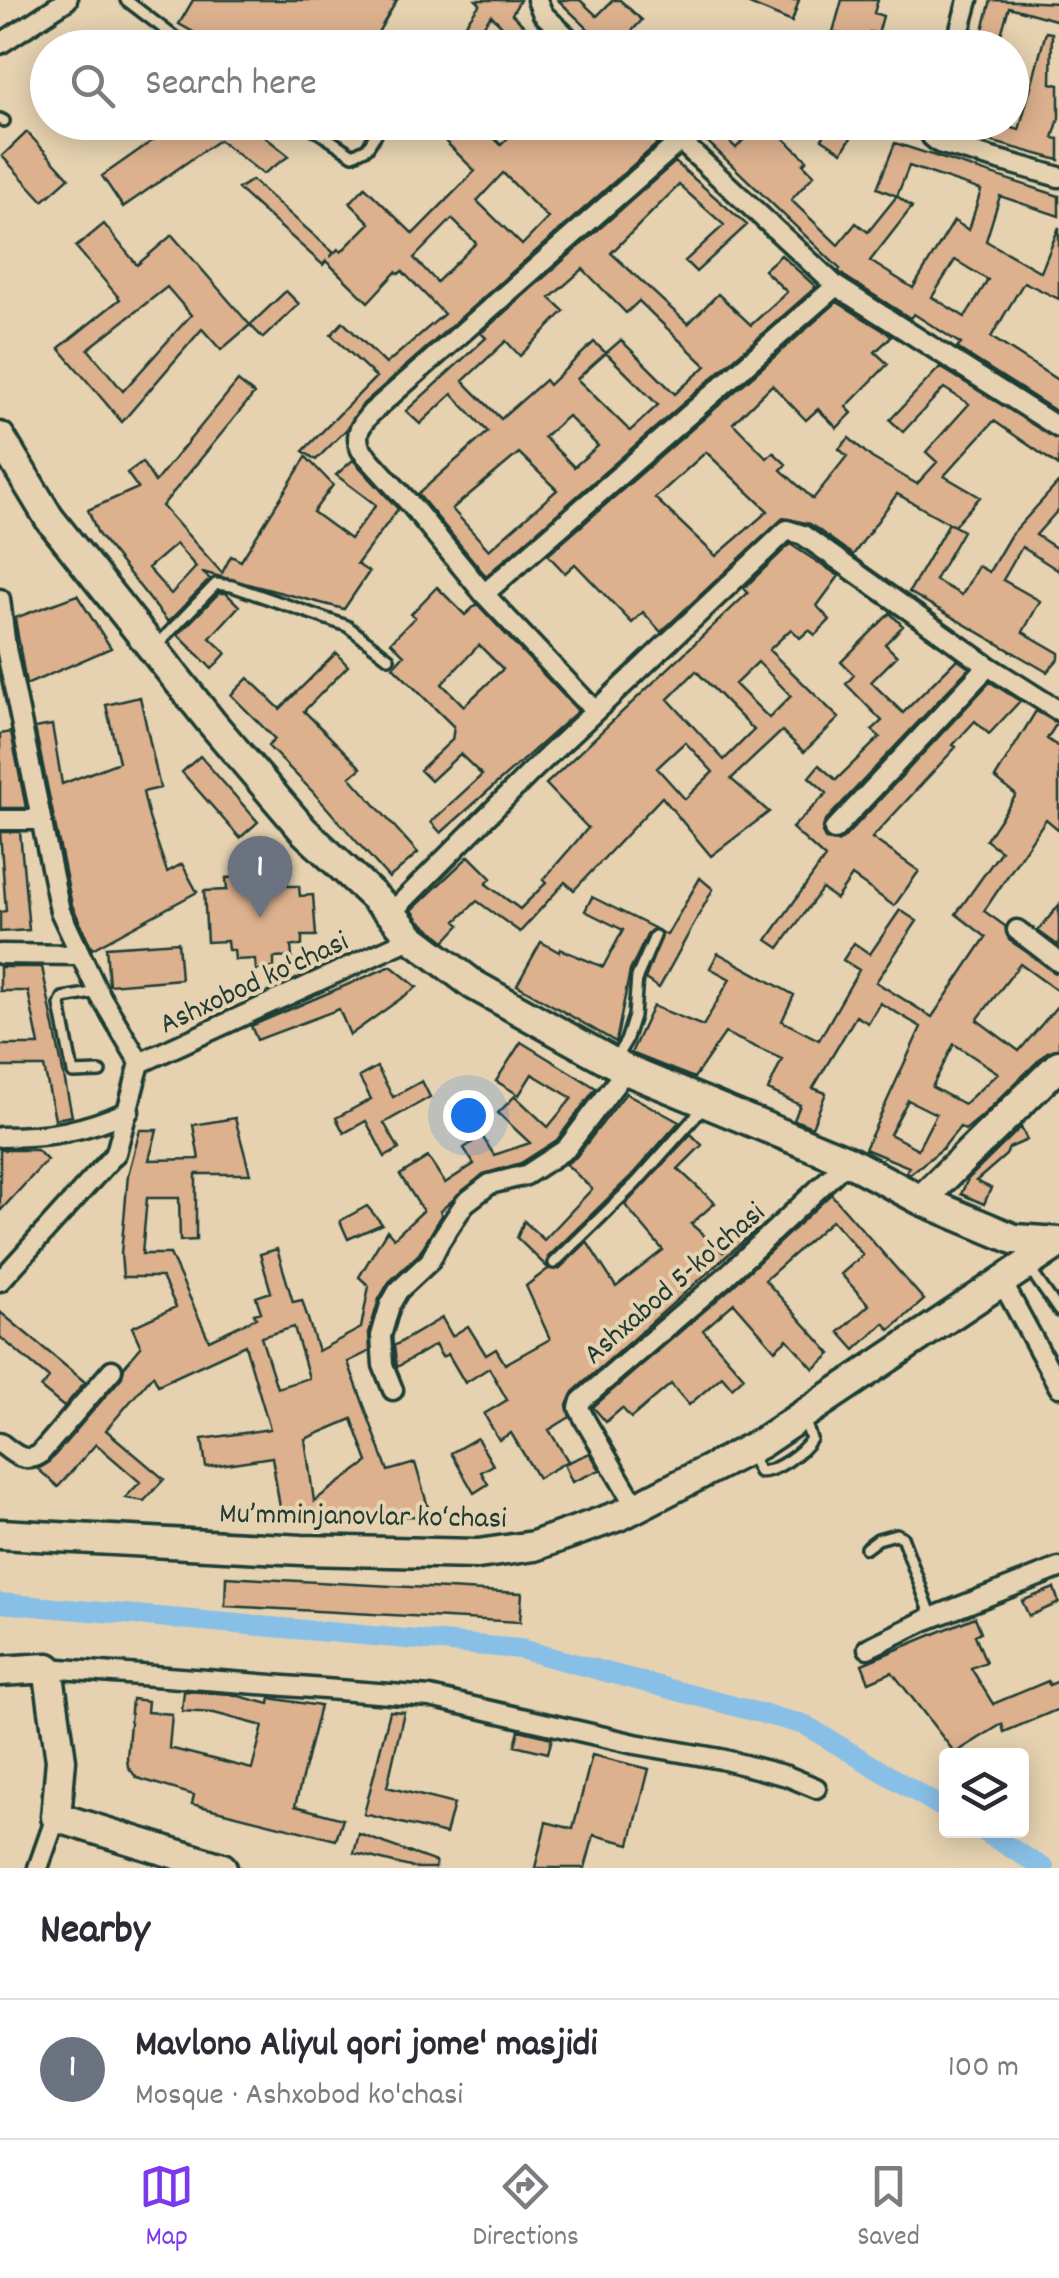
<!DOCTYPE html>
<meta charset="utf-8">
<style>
:root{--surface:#fff;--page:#f2f2f3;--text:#2b2b33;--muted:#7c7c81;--line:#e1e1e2;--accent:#7c3aed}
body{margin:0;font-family:Dekko,sans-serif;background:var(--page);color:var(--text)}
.controls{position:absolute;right:30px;bottom:30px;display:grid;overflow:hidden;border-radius:10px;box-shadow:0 5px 25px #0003}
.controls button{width:90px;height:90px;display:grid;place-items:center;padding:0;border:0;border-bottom:2px solid var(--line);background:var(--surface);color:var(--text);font:50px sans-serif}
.you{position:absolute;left:468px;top:1115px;width:35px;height:35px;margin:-25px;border:8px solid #fff;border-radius:50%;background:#1a73e8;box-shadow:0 0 0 15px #1a73e833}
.badge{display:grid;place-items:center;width:65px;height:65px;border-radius:50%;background:var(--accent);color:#fff;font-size:32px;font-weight:700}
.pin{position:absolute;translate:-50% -82px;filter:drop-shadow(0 2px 5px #0008)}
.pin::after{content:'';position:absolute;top:52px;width:35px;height:30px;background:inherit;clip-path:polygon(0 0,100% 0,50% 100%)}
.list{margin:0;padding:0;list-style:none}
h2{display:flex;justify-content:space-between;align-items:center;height:130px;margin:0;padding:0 40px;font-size:42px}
h2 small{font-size:32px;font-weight:400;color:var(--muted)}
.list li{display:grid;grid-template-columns:65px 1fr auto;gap:30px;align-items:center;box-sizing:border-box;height:140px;padding:0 40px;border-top:2px solid var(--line)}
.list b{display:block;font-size:38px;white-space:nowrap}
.list p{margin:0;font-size:32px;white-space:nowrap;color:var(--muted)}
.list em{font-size:32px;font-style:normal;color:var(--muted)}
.icon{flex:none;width:55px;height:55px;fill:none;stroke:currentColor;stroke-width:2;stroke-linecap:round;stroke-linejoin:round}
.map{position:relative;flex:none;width:1059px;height:1868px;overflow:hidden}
.search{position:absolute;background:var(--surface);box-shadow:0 5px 25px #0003;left:30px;right:30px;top:30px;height:110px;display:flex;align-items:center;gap:25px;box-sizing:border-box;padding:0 35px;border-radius:55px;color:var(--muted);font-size:38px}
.sheet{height:270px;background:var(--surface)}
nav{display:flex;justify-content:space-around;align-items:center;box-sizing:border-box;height:140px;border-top:2px solid var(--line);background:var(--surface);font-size:28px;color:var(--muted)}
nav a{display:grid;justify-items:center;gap:5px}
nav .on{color:var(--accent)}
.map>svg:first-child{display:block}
</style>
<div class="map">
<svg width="1059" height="1868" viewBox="0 0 1059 1868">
<rect width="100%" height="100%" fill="#e6d2b0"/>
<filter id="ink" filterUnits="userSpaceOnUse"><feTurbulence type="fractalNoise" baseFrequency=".01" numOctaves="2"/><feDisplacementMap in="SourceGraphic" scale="20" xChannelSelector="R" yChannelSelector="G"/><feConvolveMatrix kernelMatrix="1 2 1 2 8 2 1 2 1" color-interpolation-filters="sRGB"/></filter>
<g filter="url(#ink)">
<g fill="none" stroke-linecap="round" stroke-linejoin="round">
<path stroke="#88bfe6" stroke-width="20" d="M0,1603L520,1649L805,1725L946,1810
M981,1830L1044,1868"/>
</g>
<path fill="#ddb18e" stroke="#1f3d34" stroke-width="2.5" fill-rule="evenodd" d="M193,0H397L369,48H222L179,24Z
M476,0H520L512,14L546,48H509L516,40L491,15L468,48H448L480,4Z
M558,0H580L597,16L613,0H620L642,20L616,48H608Z
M740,0H799L792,22Z
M842,0H878L874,13L883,16L878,34L870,32L865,48H849L852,38L833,32Z
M991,0L1059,3V21L1009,7L997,48H978Z
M933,30L946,34L943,48H928Z
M1046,32L1052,33L1051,83L1059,85V118L1053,138L1059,139V160L946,129L947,122H993L1019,130Z
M179,122H246L289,156L263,174L219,140L123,207L102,176Z
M426,122H451L463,134L474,122H478L501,145L523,122H635L657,144L363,404L347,429L316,460L303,451L376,377L331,335L343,322L386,364L444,314L402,271L399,274L396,272L368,302L326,261L323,265L238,189L252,180L334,253L330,257L338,249L341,252L370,223L350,203L365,187L413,234L475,171ZM503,173L548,218L522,245L477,201ZM452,219L476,243L437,282L414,258Z
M687,122H709L736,148L760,122H784L776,131L807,160L803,164L814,175L791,200L838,245L856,223L868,232L897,196L877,188L895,143L1059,196V216L1000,196L986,241L1041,272L1059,227V299L1024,282L991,337L1059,381V413L957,348L961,344L914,314L910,318L844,276L838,271L840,269ZM909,166L981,190L969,230L954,221L913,288L870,261L912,207L897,196ZM955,260L988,280L965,317L932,297Z
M830,127L854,133L842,152L822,139Z
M27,132L69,178L43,201L2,156Z
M675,162L747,225L696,272L685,261L724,225L679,185L611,253L688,324L718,294L751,325L787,292L764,270L781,255L816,287L486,576L418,494L488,432L452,394L420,424L406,411L486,338L481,333ZM583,269L626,313L639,301L706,366L675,394L621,340L606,353L594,342L549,385L545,380L501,419L463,381L506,341L520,356L564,311L550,298ZM606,353L658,405L630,431L577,379ZM568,416L598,446L574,467L544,437ZM519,453L557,490L489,550L452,509Z
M104,224L137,265L172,235L250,325L221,350L202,329L122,422L59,348L120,299L76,247ZM167,287L191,315L123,391L88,349Z
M286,291L299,304L263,338L250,325Z
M837,302L892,336L875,352L888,364L846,407L852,413L837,428L818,409L806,420L772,385L733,423L767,458L773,452L786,464L781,470L813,499L847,456L839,449L849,438L872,458L917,484L937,462L926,452L969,404L944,388L903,432L890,420L940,367L1059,440V466L994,421L944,476L980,497L954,526L897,494L853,555L810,524L783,518L661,632L643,612L632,623L575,564L565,573L548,555ZM706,452L768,511L716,556L655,498Z
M238,381L254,394L162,506L222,573L231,556L241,561L306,457L333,485L313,512L350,539L376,505L336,475L353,460L398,509L357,564L369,572L344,609L202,572L210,579L168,622L98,534L88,510L138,488L127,473L142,462L155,482ZM176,544L196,567L171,594L148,568Z
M1059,482V509L1036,535L1059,550V571L1022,547L1003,580L1040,601L1023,632L1059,653V658L1047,672L909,592L949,523L963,531L935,580L962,595L978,566L989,572L1010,536Z
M790,544L839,576L817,606L830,620L815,635L809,630L800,638L791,629L769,650L839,718L804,752L782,731L731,779L769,812L711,856L662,797L574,890L565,882L520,932L477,901L456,921L460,925L445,941L419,920L412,910L469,856L491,878L486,884L520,909L546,883L543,880L588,828L546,784L748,593L744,588ZM758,662L791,696L769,718L735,684ZM696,671L754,730L724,760L668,699ZM685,742L713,772L685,799L657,768Z
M437,587L465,615L477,604L578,711L441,833L431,822L482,775L460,754L431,781L420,770L452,740L454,727L393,667L404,655L391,642L415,617L411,614ZM479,645L503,669L464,706L442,684Z
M219,593H226L239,606L210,638L226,653L212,669L178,635Z
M77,595L111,648L26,685L15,618Z
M890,613L903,626L885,644L897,656L871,682L903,713L957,659L969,668L825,821L822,833L826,840L837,842L843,839L990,682L1020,701L989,734L975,721L953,745L956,747L872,838L919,871L894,906L852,876L836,899L822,889L779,948L767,940L825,858L792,828L827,793L809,777L819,765L836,780L880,737L872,730L882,721L846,684L854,675L841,662Z
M336,653L348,666L304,711L361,768L350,777L418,853L389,878L312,791L268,746L275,739L231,695L248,678L280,709Z
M140,697L160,788L143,792L149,818L167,872L182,864L197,892L92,949L72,905L35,728L52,725L62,784L119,762L106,705Z
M1036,711L1057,723L1047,739L1059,747V830L1046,819L984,911L1005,926L1009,940L1059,974V992L1020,964L977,1020L1019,1051L1059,1004V1048L1047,1052L981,1117L965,1130L960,1127L942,1149L910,1174L906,1172L909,1167L865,1149L921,1027L880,1003L868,1023L856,1016L813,1088L826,1093L812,1127L794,1120L800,1105L768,1090L782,1059L725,1033L694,1078L631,1053L653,1006L703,1026L730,979L710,968L718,953L794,995L782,1021L819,1040L859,970L843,960L854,943L870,954L900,910L917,921L876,982L932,1017L986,937L956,914L1001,851L986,840L1016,795L995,778ZM954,1044L998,1073L964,1104L932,1087ZM908,1100L936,1114L918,1149L890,1134Z
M11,732L26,808H0V734Z
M200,756L258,822L240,838L182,772Z
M0,832H20L29,930L0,932V912L6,911Z
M266,855V864L274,863L275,875L287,874L288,886H299L300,896L313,895L316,936H302V946H291L292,957L274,958V968L256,970L255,959L235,960L234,950H228L227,941L207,942L204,891L227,890L226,878L240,877L239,866H248L247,857Z
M700,878L713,889L659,988L645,979L662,933L667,935Z
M592,897L654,928L648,933L630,971L616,1042L517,985L541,942L559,952L560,949L603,967L623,930L585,911Z
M1059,905V946L1038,931Z
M178,942L181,979L109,985L106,947Z
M391,966L417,987L350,1035L339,1009L257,1040L251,1026Z
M0,967H42L72,1116L55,1119L44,1067H0V1045H39L28,991H0Z
M521,1042L596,1088L557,1140L521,1163L483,1174L440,1211L442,1215L419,1254L389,1282L379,1299L369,1333L370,1351L348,1362L388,1471L415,1463L431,1517L296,1512L281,1514L272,1457L206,1467L202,1439L270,1429L245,1345L158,1385L153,1375L106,1430L164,1479L144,1501L125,1498L140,1482L96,1444L58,1487L38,1469L48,1463L122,1377L124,1367L141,1347L132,1327L176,1307L162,1277H123L121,1254L128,1175L140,1130H157L149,1160L199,1159L193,1125L235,1118L250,1174H196V1240L180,1241L179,1198H147L142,1254H170L209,1340L256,1318L254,1314L261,1312L256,1297L271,1292L260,1254L277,1249L293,1302L302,1300L318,1351L361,1328L369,1286L359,1277L387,1230L394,1238L423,1211L400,1175L428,1157L445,1183L474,1164L464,1148L482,1136L494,1155L530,1143L498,1113L515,1096L548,1127L572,1098L532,1074L519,1095L496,1081ZM294,1327L309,1378L277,1388L261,1337ZM352,1419L368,1462L314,1501L305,1439Z
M377,1067L393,1097L422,1081L430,1097L384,1123L399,1149L385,1157L366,1121L344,1133L336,1118L371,1099L359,1077Z
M626,1093L679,1122L630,1177L548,1257L547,1267L517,1238L524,1221L544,1240L592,1189L566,1164L576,1157Z
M1021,1127L1027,1140L1009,1148L1006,1155L976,1181L991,1188L984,1204L961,1194L968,1179Z
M691,1134L702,1145L678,1169L715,1203L691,1224L723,1252L754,1225L757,1229L573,1392L567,1405L570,1417L549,1430L568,1461L538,1478L511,1433L499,1440L484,1414L507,1400L489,1368L465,1383L448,1354L442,1357L435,1345L397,1367L394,1346L442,1318L452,1336L468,1326L486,1355L496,1349L505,1364L550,1339L526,1286L548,1269H559L587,1242L616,1287L663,1250L625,1205Z
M0,1150H37L47,1160L0,1211Z
M831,1194L924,1300L890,1330L884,1323L855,1350L839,1332L869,1305L841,1274L863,1255L832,1220L765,1280L831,1354L814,1369L787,1339L775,1350L734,1303L703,1330L744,1377L732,1388L722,1376L689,1405L671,1384L631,1418L622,1408L606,1422L593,1407L733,1286Z
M367,1206L382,1224L348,1239L340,1221Z
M0,1312L85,1382L64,1407L41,1388L49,1378L0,1337Z
M477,1438L493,1465L481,1472L488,1484L474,1493L451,1453Z
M590,1453L600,1470L572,1482L564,1464Z
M226,1577L522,1593L520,1622L225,1606Z
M1054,1588L1059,1603L1029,1616L1022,1601Z
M975,1617L981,1632L975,1635L986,1662L971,1668L993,1704L1048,1681L1049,1685L1059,1681V1709L1004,1732L1002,1724L955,1753L892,1672L869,1682L862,1664Z
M184,1691L231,1694L269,1704L270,1698L320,1706L295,1806L343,1819L336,1840L192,1804L194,1795L137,1778L128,1767L127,1758L132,1699L148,1701L147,1712L172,1714L169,1748L252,1769L263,1726L214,1713L182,1711Z
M390,1711L404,1712L387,1787L454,1804L446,1834L364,1814Z
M519,1730L552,1738L548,1753L515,1745Z
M592,1755L649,1769L630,1844L594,1835L585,1868H535L546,1822L573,1829Z
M359,1834L436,1862L435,1868H414L354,1853Z"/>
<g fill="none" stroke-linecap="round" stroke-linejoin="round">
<g stroke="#1f3d34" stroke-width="16">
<path id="lane" d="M126,0L189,48
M0,119L4,121
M303,122L353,155L367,148L384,122
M155,647L216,584L232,586L347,626L389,658
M98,992L63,998L60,1005L73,1073L100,1072
M614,1060L626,1041L634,1016L637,977L655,936
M554,1263L636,1183L706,1105
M1029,1268L1059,1311
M749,1452L759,1472C776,1472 802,1453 811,1439L804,1418
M866,1548L878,1539L896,1534L902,1537L932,1617"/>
</g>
<g stroke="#1f3d34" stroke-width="25">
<path id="street" d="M537,0L543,14L579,48
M0,44L67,0
M955,48L968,0
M660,122L836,286L1059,428
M935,122L932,137L939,143L1059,177
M484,594L836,286
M0,599L6,648L60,911L98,992L140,1063
M595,711L484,594L412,506L361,450C354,434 360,426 371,413L680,141
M0,820H41
M834,830L988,666
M391,913L532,771L787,530L803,535L988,666L1059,711
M1017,930L1059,962
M0,954L79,955
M0,1137C50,1137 83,1131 129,1111
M1001,1280L1059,1387
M0,1281L116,1153L140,1063L412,938
M393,1390L383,1365L381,1336L390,1305L398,1291L430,1261L440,1241L465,1203L490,1184L526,1175L566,1149L626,1070
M0,1443C12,1452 23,1464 39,1455L112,1370
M636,1507L586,1422L579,1408L581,1401L725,1277L848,1161
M868,1648L926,1620L1059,1568
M48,1668L430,1697L635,1744L721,1759L787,1776L816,1788
M38,1868L56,1817"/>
</g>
<g stroke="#1f3d34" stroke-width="35">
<path id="secondary" d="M0,437L49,518L211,722L304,831L391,913L412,938L474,985L626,1070L848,1161L921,1200L1014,1239L1059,1242
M921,1200L1059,1065
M0,1534L302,1550L478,1554L534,1546L621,1515L761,1443L1059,1243
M0,1671L48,1668L61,1760L56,1817L222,1868"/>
</g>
<use href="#lane" stroke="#e6d2b0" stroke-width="9"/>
<use href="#street" stroke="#e6d2b0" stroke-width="18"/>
<use href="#secondary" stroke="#e6d2b0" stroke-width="28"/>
</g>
</g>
<g text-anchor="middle" stroke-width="8" stroke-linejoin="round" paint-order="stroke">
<g font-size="30" fill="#1f3d34" stroke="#e6d2b0">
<text transform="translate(253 981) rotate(-25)" y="10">Ashxobod ko'chasi</text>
<text transform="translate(673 1282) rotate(-41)" y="10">Ashxabod 5-ko'chasi</text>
<text transform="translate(363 1514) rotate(1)" y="10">Mu’mminjanovlar ko‘chasi</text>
</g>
</g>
</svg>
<div class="controls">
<button><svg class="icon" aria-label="layers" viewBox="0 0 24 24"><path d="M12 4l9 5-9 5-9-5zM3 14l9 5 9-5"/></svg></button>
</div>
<div class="you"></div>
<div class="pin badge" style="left:260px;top:918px;background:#6b7280">1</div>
<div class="search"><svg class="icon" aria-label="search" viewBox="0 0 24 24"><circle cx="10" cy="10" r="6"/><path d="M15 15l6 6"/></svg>Search here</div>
</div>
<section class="sheet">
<h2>Nearby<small></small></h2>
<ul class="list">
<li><span class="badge" style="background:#6b7280">1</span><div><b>Mavlono Aliyul qori jome' masjidi</b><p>Mosque · Ashxobod ko'chasi</p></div><em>100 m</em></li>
</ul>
</section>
<nav>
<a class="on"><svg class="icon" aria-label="map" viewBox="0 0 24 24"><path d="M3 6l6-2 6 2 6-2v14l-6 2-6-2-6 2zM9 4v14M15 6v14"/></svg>Map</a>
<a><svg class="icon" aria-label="directions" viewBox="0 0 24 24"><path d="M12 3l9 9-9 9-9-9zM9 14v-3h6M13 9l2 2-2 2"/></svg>Directions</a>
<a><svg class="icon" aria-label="saved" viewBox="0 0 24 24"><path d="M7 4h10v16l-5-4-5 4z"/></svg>Saved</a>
</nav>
